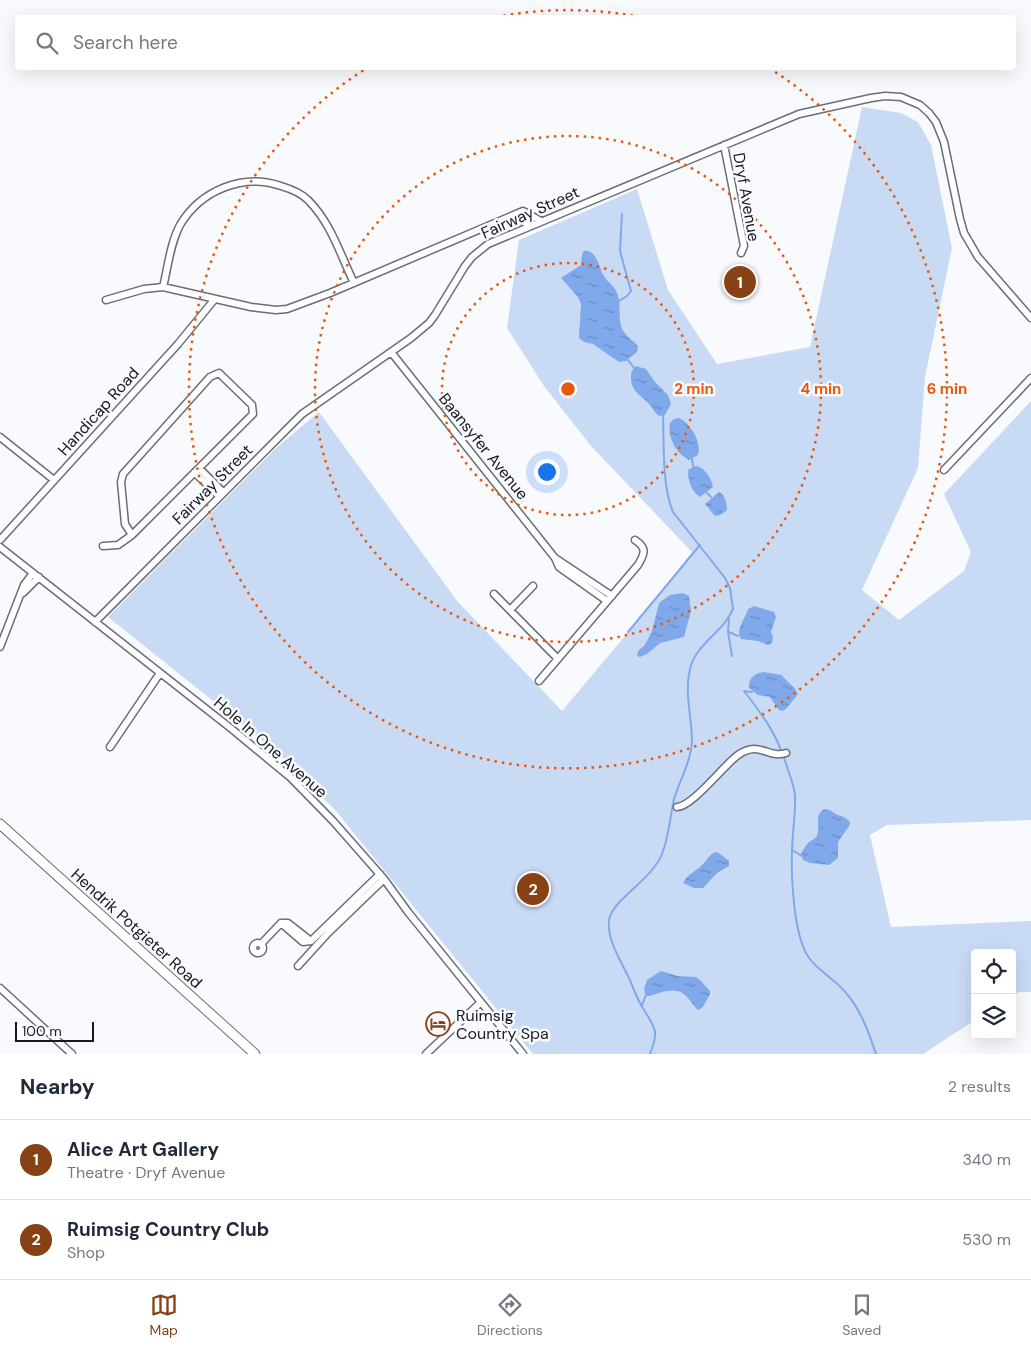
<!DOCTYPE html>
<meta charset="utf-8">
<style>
:root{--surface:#fff;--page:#f6f6f7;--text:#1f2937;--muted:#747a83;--line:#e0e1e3;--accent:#864215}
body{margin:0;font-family:"DM Sans",sans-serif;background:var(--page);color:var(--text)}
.controls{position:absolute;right:15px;bottom:15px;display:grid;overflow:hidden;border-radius:5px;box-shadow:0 5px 20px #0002}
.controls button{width:45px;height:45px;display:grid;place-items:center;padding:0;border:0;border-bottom:1px solid var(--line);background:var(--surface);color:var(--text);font:25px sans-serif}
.scale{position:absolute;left:15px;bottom:12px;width:79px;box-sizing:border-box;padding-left:5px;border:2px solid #181a1d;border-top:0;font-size:14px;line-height:18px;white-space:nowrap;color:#181a1d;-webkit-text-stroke:4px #f8fafe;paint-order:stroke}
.you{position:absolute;left:546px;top:471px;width:18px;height:18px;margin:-12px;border:4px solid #fff;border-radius:50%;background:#1a73e8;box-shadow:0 0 0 8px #1a73e833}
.badge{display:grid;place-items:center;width:32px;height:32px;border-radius:50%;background:var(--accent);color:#fff;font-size:16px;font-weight:700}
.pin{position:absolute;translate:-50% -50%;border:2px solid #fff;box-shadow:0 1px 5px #0006}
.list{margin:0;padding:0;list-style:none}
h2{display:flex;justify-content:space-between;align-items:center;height:65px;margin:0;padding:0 20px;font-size:21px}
h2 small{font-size:16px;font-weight:400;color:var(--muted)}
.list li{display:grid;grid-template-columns:32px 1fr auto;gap:15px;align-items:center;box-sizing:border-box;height:80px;padding:0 20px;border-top:1px solid var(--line)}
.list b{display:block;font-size:19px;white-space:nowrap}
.list p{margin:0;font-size:16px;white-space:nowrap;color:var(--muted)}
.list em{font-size:16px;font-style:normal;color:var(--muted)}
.icon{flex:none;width:28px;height:28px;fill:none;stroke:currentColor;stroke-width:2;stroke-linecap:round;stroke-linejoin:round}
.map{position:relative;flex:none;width:1031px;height:1054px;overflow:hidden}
.search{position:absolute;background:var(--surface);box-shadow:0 5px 20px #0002;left:15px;right:15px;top:15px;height:55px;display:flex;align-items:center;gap:12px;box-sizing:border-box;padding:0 18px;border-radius:5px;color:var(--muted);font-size:19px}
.sheet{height:225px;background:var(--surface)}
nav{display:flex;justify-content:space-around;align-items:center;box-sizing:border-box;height:70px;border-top:1px solid var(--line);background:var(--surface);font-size:14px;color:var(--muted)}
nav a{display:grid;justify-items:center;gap:2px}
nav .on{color:var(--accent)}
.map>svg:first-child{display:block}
</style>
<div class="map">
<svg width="1031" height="1054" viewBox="0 0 1031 1054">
<defs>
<pattern id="water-ripples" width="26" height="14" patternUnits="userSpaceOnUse" patternTransform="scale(1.25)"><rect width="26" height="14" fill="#80a9eb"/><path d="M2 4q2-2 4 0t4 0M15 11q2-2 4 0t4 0" fill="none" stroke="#6889be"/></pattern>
</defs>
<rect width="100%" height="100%" fill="#f8fafe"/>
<path fill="#c9daf4" d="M862,107L901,113L918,122L931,145L952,248L925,377L918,468L862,590L899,620L964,571L971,552L944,494L1031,401V820L887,825L870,835L891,927L1031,921V992H1019L1012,996V953H975V1020L923,1054H533L336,811L277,752L108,617L275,449L319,412L458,602L562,711L646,611L692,552L591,446L544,386L507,328L519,240L637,189L668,290L717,364L810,347Z"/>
<path fill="url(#water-ripples)" d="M584,251C598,249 599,271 606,279C609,283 614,286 616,291C623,304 616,320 624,332C628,338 634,341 638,346L637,352L626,361L619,362L593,344L584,342L579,338L581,304L578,297L561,278L581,265L582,254Z
M636,366L646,369L655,382L668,395L671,404L665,415L659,416C654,412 652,407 648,403C640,394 631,392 631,377C631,372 632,370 636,366Z
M679,418C691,424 702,442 698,455L689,460C676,454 667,437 670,423L674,419Z
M695,466C704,466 712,479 713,487L700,497C691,491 688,481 688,470Z
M719,492C725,495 727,503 727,510L720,515L715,516L705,504Z
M683,593L689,596L691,611L684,637L660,643L647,654L640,657L637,656L638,651L645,645L652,631L659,603L670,595Z
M754,606L774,612L776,617L771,632L773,637L772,643L768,645L758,641L741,639C735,630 745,619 748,609Z
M764,672L781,675C786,680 796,688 798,694L786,709L782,711L778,709L770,697L758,695L749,688C748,678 755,673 764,672Z
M825,809C830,809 832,812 836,814C842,817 845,816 850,822L849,826L838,842V858L829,865L810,863L803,860L801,854C803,851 805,846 808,843C811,840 815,840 817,835C821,826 813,814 825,809Z
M716,852L719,853L729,861V866L717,873L703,888H694L683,883C687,875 694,872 701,866C707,861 708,855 716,852Z
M661,971L678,976L696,977L700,980L710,991V994L703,1007L698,1010C693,1006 690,999 685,995C674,986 661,993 650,996H646L644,989L647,980Z"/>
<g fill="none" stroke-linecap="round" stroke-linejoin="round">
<path stroke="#80a9eb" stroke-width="2" d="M619,301L627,296L631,291L620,251L622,214
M628,360L634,368
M692,459L693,466
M707,493L711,497
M729,619L728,632L732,656
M628,632L700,545
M729,632L738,636
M744,691C765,718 778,736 788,770C791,778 794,786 795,795C796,814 792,834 792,852C791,876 794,925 803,946C810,968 833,976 846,993C861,1010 869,1033 876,1054
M744,691L752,692
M792,850L802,856
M642,1005L646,995
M650,1054C652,1047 656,1040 655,1032C653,1022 646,1014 641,1005C636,996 633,987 629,978C621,961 607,940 609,921C610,901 652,880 662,854C669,836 670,817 674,799C680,780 691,761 692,741C692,717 684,693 690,669C696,643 723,633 733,609L730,588L725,578L673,512C662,487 664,443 663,415"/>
<g stroke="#696f77" stroke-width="9">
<path id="street" d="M724,145L744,246L741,253
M516,215L529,226
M163,287C168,267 170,244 180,225C201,190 243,173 281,186C291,189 301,193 308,200C331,223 340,254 354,283
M106,300L144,289L163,287L251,307L276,310L287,309L330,293L523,211L541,221
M391,352L555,558L559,567L607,601
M219,373L252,405L253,414L132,535L125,524L121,482L123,474L210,377Z
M0,437L54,480
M199,468L223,492
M944,470L1031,378
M195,473L219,496
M0,540L178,344L214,300
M103,546L118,545L132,535
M0,547L233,730L291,778L333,821L384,879L408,912L523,1054
M555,558L612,596
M23,593L39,577
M494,594L558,659
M510,610L533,586
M95,622L302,414L411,338L429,323L435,315L465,266L472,257L488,244L799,114L871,98L885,96L901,97L920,105L929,113L936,122L944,142L960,219L964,233L978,257L1031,318
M0,647L24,585L33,573
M539,681L638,565C645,553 647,548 635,540
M110,747L160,673
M677,807C692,807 724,765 738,755C760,740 768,759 786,753
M281,923L303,942L311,941L380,874
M253 948a5 5 0 1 1 10 0a5 5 0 1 1-10 0Z
M261,944L281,923H288L311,941
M298,966L328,933L384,879
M0,988L72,1054
M426,1054L481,1002"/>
</g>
<g stroke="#696f77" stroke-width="11">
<path id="secondary" d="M0,824L255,1054"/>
</g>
<use href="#street" stroke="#fff" stroke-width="6"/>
<use href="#secondary" stroke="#fff" stroke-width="9"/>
</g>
<g fill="none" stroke="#e8590c" stroke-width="2.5" stroke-dasharray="2.5 5">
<circle cx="568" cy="389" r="126"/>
<circle cx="568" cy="389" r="253"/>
<path d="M496 17A379 379 0 0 1 640 17M769 68A379 379 0 1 1 367 68"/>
</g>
<defs>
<g id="hotel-ring" transform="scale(1.25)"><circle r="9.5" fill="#f8fafe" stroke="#864215" stroke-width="1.5"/><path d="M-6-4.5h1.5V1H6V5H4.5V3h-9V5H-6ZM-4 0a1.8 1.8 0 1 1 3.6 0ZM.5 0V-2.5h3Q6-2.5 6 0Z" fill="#864215"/></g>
</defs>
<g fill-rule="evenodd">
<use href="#hotel-ring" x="438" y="1024"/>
</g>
<g text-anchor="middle" stroke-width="5" stroke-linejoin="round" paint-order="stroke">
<g font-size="16" fill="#181a1d" stroke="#f8fafe">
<text transform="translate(747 197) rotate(80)" y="6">Dryf Avenue</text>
<text transform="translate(530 212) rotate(-24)" y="6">Fairway Street</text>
<text transform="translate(98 411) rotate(-48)" y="6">Handicap Road</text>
<text transform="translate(484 446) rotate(51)" y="6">Baansyfer Avenue</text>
<text transform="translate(212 484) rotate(-45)" y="6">Fairway Street</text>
<text transform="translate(271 747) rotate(41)" y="6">Hole In One Avenue</text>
<text transform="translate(137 928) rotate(42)" y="6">Hendrik Potgieter Road</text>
</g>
<g font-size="16" fill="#181a1d" stroke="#f8fafe" text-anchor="start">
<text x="456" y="1021">Ruimsig<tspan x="456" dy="18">Country Spa</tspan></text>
</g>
</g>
<circle cx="568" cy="389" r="8" fill="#e8590c" stroke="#f8fafe" stroke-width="2.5"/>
<g font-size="15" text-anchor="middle" font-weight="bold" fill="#e8590c" stroke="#f8fafe" stroke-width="5" stroke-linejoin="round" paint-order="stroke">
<text x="694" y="394">2 min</text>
<text x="821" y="394">4 min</text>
<text x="947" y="394">6 min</text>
</g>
</svg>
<div class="controls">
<button><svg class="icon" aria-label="locate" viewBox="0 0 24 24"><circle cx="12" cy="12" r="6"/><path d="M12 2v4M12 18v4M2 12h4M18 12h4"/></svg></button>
<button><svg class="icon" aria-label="layers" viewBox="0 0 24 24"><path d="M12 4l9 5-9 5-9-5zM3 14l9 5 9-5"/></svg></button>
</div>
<div class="scale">100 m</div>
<div class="you"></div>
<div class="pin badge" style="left:740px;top:282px">1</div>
<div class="pin badge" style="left:533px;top:889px">2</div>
<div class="search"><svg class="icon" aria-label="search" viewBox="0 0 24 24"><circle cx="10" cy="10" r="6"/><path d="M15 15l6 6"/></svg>Search here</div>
</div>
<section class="sheet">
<h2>Nearby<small>2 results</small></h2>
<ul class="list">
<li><span class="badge">1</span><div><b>Alice Art Gallery</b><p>Theatre · Dryf Avenue</p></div><em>340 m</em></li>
<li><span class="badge">2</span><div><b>Ruimsig Country Club</b><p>Shop</p></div><em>530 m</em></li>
</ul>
</section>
<nav>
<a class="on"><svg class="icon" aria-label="map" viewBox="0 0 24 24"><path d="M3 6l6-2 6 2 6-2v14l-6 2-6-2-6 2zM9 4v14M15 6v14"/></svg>Map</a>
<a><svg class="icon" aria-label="directions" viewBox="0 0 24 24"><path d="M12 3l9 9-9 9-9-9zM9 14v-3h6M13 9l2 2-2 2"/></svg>Directions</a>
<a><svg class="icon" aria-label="saved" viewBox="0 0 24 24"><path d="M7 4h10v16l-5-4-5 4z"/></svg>Saved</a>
</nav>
